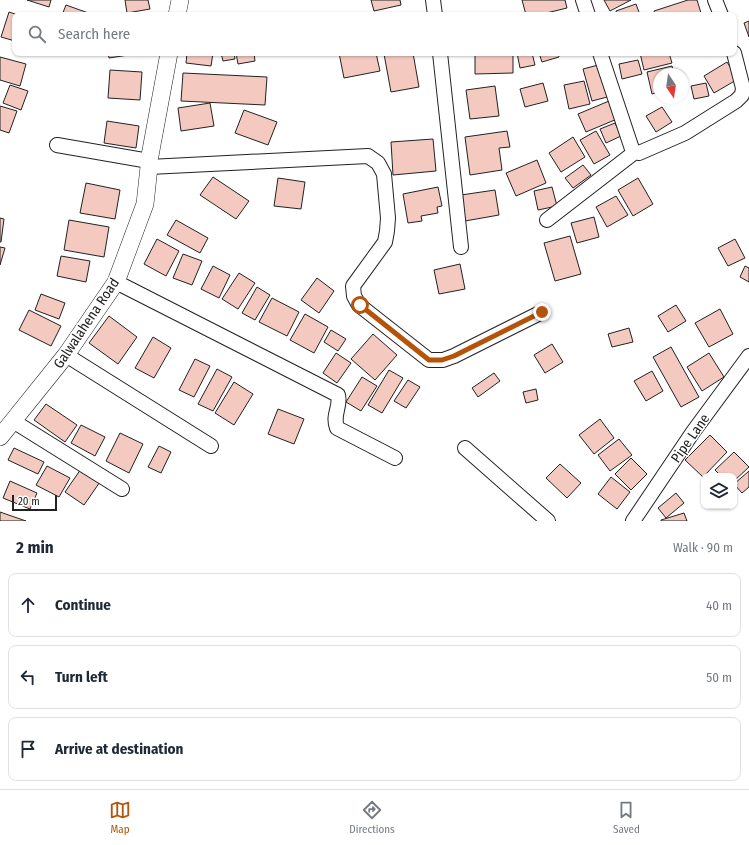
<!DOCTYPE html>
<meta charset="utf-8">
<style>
:root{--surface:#fff;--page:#f2f2f3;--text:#1f2937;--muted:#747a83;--line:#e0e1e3;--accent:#b45309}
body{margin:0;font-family:"Fira Sans Condensed",sans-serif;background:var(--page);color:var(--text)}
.controls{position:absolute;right:12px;bottom:12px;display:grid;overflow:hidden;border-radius:8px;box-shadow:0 1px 3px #0004}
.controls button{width:36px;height:36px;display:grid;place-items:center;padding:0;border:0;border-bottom:1px solid var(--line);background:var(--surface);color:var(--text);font:20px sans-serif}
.compass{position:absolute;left:653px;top:68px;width:36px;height:36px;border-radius:50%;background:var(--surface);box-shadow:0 1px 3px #0004;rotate:167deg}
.scale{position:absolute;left:12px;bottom:10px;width:45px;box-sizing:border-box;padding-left:4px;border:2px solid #222;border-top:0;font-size:11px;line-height:14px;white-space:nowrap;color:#222;-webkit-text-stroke:3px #fff;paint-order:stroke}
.stop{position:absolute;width:12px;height:12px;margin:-9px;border:3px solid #b45309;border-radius:50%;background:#fff}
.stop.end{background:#b45309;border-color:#fff;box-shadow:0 1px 4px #0008}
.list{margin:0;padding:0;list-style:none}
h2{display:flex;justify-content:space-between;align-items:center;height:52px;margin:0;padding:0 16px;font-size:17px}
h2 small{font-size:13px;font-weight:400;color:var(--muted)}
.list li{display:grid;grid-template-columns:26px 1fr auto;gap:12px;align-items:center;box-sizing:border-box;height:64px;margin:0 8px 8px;padding:0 8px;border:1px solid var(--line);border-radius:8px}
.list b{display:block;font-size:15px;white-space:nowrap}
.list em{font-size:13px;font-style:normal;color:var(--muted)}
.icon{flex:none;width:22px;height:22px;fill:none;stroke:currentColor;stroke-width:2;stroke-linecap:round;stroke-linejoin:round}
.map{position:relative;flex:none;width:749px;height:521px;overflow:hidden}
.search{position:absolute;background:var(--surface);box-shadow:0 1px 3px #0004;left:12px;right:12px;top:12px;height:44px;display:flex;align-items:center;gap:10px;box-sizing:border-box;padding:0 14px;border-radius:8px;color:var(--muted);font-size:15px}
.sheet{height:268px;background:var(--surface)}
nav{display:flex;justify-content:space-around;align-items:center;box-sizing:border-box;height:56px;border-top:1px solid var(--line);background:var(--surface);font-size:11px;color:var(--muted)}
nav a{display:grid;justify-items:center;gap:2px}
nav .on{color:var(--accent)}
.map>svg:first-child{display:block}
</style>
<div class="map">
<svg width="749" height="521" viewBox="0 0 749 521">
<rect width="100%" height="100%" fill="#fff"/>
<path fill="#f3c9c0" stroke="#222" d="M27,0H51L49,7Z
M125,0H148L150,9L127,13Z
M371,0H400L401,5L374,11Z
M522,0H565L567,8L538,15H526Z
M604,0H631L610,11Z
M688,0H697L701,13L694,15H655L654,11Z
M636,4L640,15H617L616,11Z
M66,5L94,15H62Z
M9,12L18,15H15V41L1,37Z
M749,21V37L744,23Z
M108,53H135V54L109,58Z
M187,53H213L211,66L186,63Z
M221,53H234L235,59L223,61Z
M236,53H254L255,61L238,64Z
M339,53H376L380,71L344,78Z
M390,53H413L419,87L391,92L384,54Z
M475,53H513V73L475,74Z
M517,53H532L535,65L520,68Z
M539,53H558L559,57L542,62Z
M640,53H669L672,63L644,70Z
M0,57L26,64L20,86L0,80Z
M638,60L642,74L622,79L619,64Z
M727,62L738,79L714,93L704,76Z
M602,64L611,96L592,101L583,69Z
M672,66L674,74H659V92L652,94L647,72Z
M110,70L142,72L140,100L108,98Z
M183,73L267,77L265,105L181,101Z
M584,81L590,104L569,109L564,85Z
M543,83L548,101L525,107L520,89Z
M706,83L709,96L694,99L691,86Z
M10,85L28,91L21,110L3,103Z
M495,86L499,116L470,119L466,90Z
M609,101L617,119L586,132L578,114Z
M210,103L214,126L181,131L178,108Z
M0,106L17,111L9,133L0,130Z
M662,107L672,122L656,132L646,116Z
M244,110L277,122L268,145L235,133Z
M107,121L139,126L136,148L104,143Z
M615,123L621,136L606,143L600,129Z
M507,131L510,147L499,148L502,170L470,175L465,137Z
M596,131L610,155L594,164L580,140Z
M573,137L585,157L561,172L549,153Z
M433,139L436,171L393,175L391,142Z
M537,160L546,183L516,196L506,173Z
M583,165L591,175L573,188L565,178Z
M213,177L249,201L236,219L200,195Z
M278,178L305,182L301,209L274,206Z
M638,178L653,204L633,216L618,190Z
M86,183L120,190L115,219L80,213Z
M438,187L442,206L437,207L438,213L421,216L422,221L408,223L403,194Z
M552,187L557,206L538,210L534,191Z
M495,190L499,215L465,221L461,195Z
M616,196L628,215L607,227L596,207Z
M594,217L599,237L577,243L571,223Z
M0,218L4,219L1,242H0Z
M69,220L109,227L104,257L64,250Z
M176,220L208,238L200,253L167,235Z
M570,236L581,274L555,281L544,243Z
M157,239L179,251L166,276L144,264Z
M735,239L745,258L728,266L718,248Z
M0,247L5,248L0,265Z
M183,254L202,261L192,285L173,278Z
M61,256L90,261L86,282L57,276Z
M460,264L465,289L439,294L434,270Z
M213,266L230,275L219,298L201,289Z
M745,266L749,268V282L740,277Z
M239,273L255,283L238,309L222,299Z
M317,278L334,291L319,313L301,300Z
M257,287L270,295L255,320L242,313Z
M41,294L65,303L59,319L35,310Z
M272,298L299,312L287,336L259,322Z
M676,305L686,321L668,332L658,316Z
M720,309L733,334L709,347L695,323Z
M29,310L61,326L51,346L19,330Z
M305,314L328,327L314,353L290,340Z
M109,316L137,337L118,364L89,343Z
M629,328L633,342L612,347L608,334Z
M331,330L346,339L338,351L324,342Z
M373,334L397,355L375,380L351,359Z
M153,337L171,348L154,378L135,368Z
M552,344L563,362L545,373L534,355Z
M671,347L699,397L681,407L653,357Z
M336,353L351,363L337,383L323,373Z
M709,353L724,377L702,391L687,367Z
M195,359L210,366L194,397L179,390Z
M217,369L232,377L213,411L198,404Z
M389,370L403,378L382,413L368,405Z
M652,371L663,391L646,401L634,381Z
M494,373L500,381L478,397L472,388Z
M362,377L377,386L361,411L346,402Z
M408,380L420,387L406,408L394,401Z
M234,382L253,394L234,425L215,413Z
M536,389L538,400L526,403L523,392Z
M46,404L77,425L65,442L34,420Z
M278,409L304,419L294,444L268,434Z
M600,419L614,438L594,454L579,435Z
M81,425L105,437L95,456L71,443Z
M120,433L143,444L129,473L106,461Z
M710,435L727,452L703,477L685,460Z
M619,439L632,455L610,471L598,455Z
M159,446L171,452L161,473L148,467Z
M14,448L44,462L38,474L8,460Z
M734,452L749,467L734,481V476H721L715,470Z
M631,458L647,474L631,490L615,474Z
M560,464L581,483L567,498L546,478Z
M47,466L70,478L59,497L36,485Z
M83,466L102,479L84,505L65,492Z
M749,471V487L742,493L734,484Z
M611,477L630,492L617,509L598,494Z
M10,481L37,493L30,509L3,498Z
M676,493L684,503L666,518L658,508Z
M0,512L26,521H0Z
M684,513L687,521H661V520Z"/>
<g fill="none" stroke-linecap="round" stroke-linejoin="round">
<g stroke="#222" stroke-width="16">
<path id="minor" d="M433,0L435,15
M583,0L588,15
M715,0L721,15
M440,53L461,247
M600,53L632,149L635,152L639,153L685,133L736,101L742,95L743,88L734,53
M57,145L149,161
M149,167L368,156L378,163L384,174L388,218L387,231L385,242L353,286L354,296L359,305L429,360H443L454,356L542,312
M547,220L635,152
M116,282L338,395C341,408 332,414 337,428L395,458
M66,355L211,446
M13,421L122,489
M465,448L548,521
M633,521L693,432L749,356"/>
</g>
<g stroke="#222" stroke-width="18">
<path id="tertiary" d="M177,15L180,0
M0,437L66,355L116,282L145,204L149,167V161L169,53"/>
</g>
<use href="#minor" stroke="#fff" stroke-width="14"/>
<use href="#tertiary" stroke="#fff" stroke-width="17"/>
</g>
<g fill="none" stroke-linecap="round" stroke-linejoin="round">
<path stroke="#b45309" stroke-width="5" d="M360,305L429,360H442L454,356L542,312"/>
</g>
<g text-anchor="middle" stroke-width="3" stroke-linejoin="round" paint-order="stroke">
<g font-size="14" fill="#222" stroke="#fff">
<text transform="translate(86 323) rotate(-56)" y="5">Galwalahena Road</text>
<text transform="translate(690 438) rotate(-55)" y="5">Pipe Lane</text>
</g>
</g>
</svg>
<div class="controls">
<button><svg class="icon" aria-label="layers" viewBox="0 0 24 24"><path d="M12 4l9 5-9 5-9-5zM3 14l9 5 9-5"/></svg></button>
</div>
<svg class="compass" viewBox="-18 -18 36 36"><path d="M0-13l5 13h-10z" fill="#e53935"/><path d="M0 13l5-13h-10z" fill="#747a83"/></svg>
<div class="scale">20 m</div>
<div class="stop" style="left:360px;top:305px"></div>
<div class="stop end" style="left:542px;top:312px"></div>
<div class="search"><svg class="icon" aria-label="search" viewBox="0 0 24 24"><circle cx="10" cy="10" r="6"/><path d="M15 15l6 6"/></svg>Search here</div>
</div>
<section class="sheet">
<h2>2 min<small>Walk · 90 m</small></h2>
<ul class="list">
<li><svg class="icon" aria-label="ahead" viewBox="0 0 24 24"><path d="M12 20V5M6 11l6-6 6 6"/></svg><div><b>Continue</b></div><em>40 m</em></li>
<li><svg class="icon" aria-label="left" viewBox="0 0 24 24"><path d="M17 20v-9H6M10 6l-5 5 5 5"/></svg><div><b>Turn left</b></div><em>50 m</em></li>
<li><svg class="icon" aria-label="arrive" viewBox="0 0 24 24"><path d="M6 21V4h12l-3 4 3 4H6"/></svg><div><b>Arrive at destination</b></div></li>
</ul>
</section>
<nav>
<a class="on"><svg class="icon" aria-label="map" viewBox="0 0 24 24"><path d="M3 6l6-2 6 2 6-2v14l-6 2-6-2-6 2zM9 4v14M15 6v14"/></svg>Map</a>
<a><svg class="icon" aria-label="directions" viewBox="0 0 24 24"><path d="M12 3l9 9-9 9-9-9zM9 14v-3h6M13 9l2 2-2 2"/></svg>Directions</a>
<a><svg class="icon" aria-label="saved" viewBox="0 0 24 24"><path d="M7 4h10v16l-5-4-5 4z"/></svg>Saved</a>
</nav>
